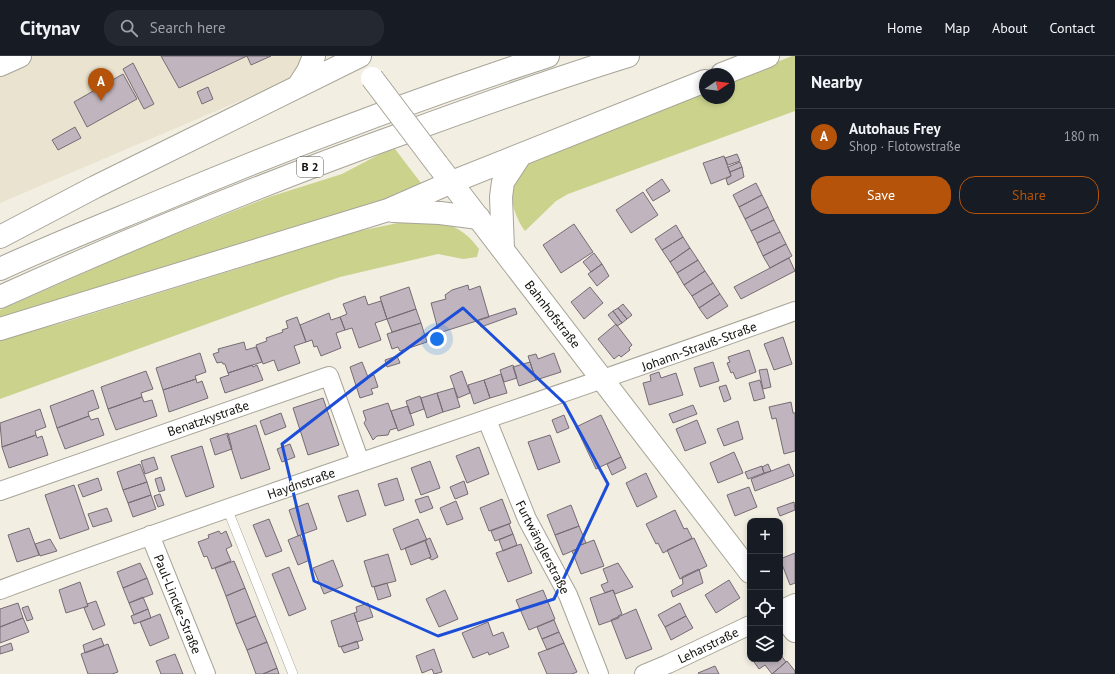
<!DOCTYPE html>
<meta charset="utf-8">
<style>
:root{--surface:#171b24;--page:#242831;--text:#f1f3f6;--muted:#9ea1a6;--line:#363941;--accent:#b45309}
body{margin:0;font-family:"PT Sans",sans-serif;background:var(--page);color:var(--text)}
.controls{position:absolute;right:12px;bottom:12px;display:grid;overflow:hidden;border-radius:8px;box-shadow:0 2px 6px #0003}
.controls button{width:36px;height:36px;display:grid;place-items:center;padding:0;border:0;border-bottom:1px solid var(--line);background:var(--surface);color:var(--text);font:20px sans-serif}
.compass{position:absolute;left:699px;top:12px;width:36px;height:36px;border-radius:50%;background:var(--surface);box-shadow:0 2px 6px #0003;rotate:77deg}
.you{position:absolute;left:437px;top:283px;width:14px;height:14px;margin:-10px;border:3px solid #fff;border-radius:50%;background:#1a73e8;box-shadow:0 0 0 6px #1a73e833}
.badge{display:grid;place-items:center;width:26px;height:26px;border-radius:50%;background:var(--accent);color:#fff;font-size:13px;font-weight:700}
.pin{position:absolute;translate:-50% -33px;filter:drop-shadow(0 1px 2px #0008)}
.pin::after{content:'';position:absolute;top:21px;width:14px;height:12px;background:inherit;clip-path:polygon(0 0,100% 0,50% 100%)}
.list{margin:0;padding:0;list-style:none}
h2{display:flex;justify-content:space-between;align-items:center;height:52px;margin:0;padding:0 16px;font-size:17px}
h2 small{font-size:13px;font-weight:400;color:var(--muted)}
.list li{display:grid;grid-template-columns:26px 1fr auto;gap:12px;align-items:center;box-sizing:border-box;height:56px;padding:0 16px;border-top:1px solid var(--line)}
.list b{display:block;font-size:15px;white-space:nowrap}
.list p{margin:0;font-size:13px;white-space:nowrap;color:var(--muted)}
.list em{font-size:13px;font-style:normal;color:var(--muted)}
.actions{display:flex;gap:8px;padding:12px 16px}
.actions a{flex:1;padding:9px 0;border:1px solid var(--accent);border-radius:16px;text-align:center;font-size:14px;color:var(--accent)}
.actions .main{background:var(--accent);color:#fff}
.icon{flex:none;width:22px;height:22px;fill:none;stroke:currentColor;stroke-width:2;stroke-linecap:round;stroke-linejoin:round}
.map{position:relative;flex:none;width:795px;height:618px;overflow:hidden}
header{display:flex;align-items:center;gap:24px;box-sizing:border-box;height:56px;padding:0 20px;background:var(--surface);border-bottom:1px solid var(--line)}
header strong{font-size:19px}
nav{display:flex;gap:22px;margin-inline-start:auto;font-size:14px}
.search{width:280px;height:36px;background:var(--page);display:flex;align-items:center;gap:10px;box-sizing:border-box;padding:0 14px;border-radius:16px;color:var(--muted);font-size:15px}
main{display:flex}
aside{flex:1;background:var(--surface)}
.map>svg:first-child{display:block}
</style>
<header>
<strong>Citynav</strong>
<div class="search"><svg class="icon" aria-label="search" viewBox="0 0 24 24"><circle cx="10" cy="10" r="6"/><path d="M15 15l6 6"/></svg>Search here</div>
<nav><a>Home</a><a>Map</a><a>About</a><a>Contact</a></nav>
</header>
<main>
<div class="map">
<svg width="795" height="618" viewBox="0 0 795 618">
<rect width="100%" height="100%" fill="#f2eee2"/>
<path fill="#e9e3cf" d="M0,0H307L296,21L0,147Z"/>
<path fill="#cbd28c" d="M792,0H795V55L568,138L556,145L525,175C515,162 512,146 509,130L524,108L705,35V42H729V25Z
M395,93L421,127L419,132L416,135L0,264V254L145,190L269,141L342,118L382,97Z
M432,163C452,168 467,176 479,193L477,201L463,203L438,198L340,221L284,240L0,343V283L62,267L359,175L398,167Z"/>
<path fill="#c0b5be" stroke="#766c74" d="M161,0H271L251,9L247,0L179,32Z
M133,7L154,48L144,53L123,13Z
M123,18L137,43L87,71L74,46Z
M208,31L213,43L202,48L197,36Z
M75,71L81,82L58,94L52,84Z
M737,98L740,105L728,109L725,102Z
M724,100L731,120L711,128L703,107Z
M740,106L742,111L730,116L728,111Z
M742,111L744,121L728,129L726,123L731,120L730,116Z
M662,123L670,135L653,145L646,134Z
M756,127L762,139L739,151L733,139Z
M643,136L658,159L631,177L616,154Z
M762,139L768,151L745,163L739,151Z
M768,151L774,164L751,175L745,163Z
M774,164L780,176L757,187L751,175Z
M574,168L593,196L561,217L543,189Z
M676,169L683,181L662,194L655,183Z
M780,176L786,188L763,200L757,187Z
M683,181L690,192L670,206L662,194Z
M786,188L792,200L770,212L763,200Z
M690,192L698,204L677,217L670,206Z
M594,197L602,208L591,216L583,206Z
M789,202L795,215L741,243L734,231Z
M698,204L705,215L684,229L677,217Z
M602,208L609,220L597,230L588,218Z
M705,215L713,227L692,240L684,229Z
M713,227L720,238L699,252L692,240Z
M468,229L469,234L480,230L489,261L439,277L431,247L446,243L445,239L452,234Z
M409,231L416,253L387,263L380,241Z
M590,231L603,247L584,263L571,246Z
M720,238L728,250L707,263L699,252Z
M365,240L368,249L381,245L387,263L375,267L381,284L359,292L352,272L345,274L340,261L347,258L343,248Z
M623,248L632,259L627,263L618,252Z
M515,252L517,258L481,271L478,264Z
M618,252L627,263L622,267L613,255Z
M416,253L421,267L392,276L387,263Z
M613,255L622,267L617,270L608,259Z
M329,257L331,264L340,261L345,274L336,277L341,292L321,300L317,290L314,291L312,284L306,286L300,269Z
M297,261L306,286L294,290L300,307L278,315L274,304L263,308L256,289L267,285L266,282L283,276L282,274L288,272L286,265Z
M421,267L427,286L400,295L398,291L392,293L387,278Z
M616,268L632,289L629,292L630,294L621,301L619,299L614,303L598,283Z
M783,281L792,308L774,314L764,288Z
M244,286L246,294L256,291L262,306L228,317L225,308H223L222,306L217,307L213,298L219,296L218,293Z
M749,294L756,316L736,323L733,316L731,317L727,307L730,306L728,301Z
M200,297L206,316L195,320L196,323L163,334L156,312Z
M554,297L561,316L536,324L528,300L536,298L538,303Z
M397,300L400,307L387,311L385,304Z
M362,306L368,321L374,319L378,331L371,333L373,338L360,342L350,311Z
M530,306L536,324L519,330L513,311Z
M713,306L719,325L700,331L694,312Z
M252,309L253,311L257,309L263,324L225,337L220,322L229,319L228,317Z
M513,309L517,322L504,326L500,314Z
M767,313L771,331L763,333L759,314Z
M146,315L153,333L141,337L142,341L108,353L101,331Z
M462,315L470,337L458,342L450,320Z
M659,316L661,322L676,317L683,339L649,349L643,327L651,325L650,319Z
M501,318L507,337L490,342L484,324Z
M196,323L197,327L202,325L208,342L169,356L163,334Z
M484,324L490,342L474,348L468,329Z
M760,324L765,342L754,345L749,327Z
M726,329L731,343L724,346L719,331Z
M454,332L460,351L443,356L437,337Z
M93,334L99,352L88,356L89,360L57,372L50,350Z
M437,337L443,356L427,362L421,342Z
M420,340L424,353L410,358L406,345Z
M142,341L144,346L152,344L157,360L116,374L108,353Z
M323,342L339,389L308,399L293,352Z
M791,346L793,357H795V395L784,398L776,362L772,363L769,351Z
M388,347L397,372L390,374L388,379L377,380L373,384L364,367L366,364L363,355Z
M693,349L697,358L673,367L669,358Z
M408,350L414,369L398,375L391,355Z
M40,353L46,371L35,375L36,379L2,391L0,367Z
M281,357L286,371L265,379L260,365Z
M564,359L569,372L557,377L552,364Z
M601,359L621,401L596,413L576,371Z
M89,360L91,364L98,362L104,379L65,393L57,372Z
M697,364L706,387L685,395L676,373Z
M738,365L743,383L724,390L717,373Z
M256,369L270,413L241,423L227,379Z
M228,377L232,393L215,399L210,383Z
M36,379L37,382L42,380L48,399L9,412L2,391Z
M550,379L560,406L538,414L528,386Z
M290,388L295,401L282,406L277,393Z
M202,390L214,431L186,441L171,400Z
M479,391L489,418L467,427L456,400Z
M734,396L743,417L718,427L710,407Z
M154,401L158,413L145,418L141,405Z
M621,401L626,412L612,419L607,408Z
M430,405L440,432L421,439L411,412Z
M140,408L147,426L123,434L117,416Z
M768,408L771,415L764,417L762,411Z
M789,408L794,420L755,435L751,423Z
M762,410L764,417L748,423L745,416Z
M646,417L657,441L637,451L626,427Z
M161,421L165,434L159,436L155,423Z
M98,422L102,434L83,441L78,429Z
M397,422L404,444L385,450L378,428Z
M464,425L468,438L455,443L450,431Z
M147,426L151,439L128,447L123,434Z
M74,429L89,473L60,483L45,439Z
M749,431L757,451L735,460L727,439Z
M358,434L366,459L347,466L338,440Z
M160,438L164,449L158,451L154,440Z
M151,439L156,453L133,461L128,447Z
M428,440L433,452L420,457L415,444Z
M502,443L511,467L489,475L480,452Z
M456,445L463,463L447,469L440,452Z
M794,446L795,454L780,460L777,452Z
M308,447L317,473L298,480L289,454Z
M571,449L579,470L555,479L547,459Z
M107,452L112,465L93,471L88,458Z
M675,454L684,473L687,472L692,482L663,497L658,487L656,488L646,468Z
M269,463L282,495L266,501L253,469Z
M418,463L427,484L401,494L393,473Z
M509,468L513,478L495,485L491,475Z
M579,470L586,487L578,490L579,492L563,499L555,479Z
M29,472L39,499L17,506L8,479Z
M219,475L221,478L226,475L232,490L226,493L231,505L212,513L207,500L204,501L198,486L209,482L208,479Z
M513,478L517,489L503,495L499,484Z
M300,479L310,504L298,509L288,484Z
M430,482L438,501L432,504L429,502L431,501L425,484Z
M694,482L707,510L680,523L667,494Z
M50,483L57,495L40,500L35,488Z
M425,484L431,501L411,509L405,492Z
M594,484L604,510L581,518L572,495L579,492L578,490Z
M521,488L532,517L508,526L496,497Z
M795,497V527L790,529L780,503Z
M388,498L396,525L372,531L364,505Z
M333,504L343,530L324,538L313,512Z
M234,505L245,532L226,540L215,512Z
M140,507L147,522L123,532L117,516Z
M618,507L633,531L615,538L613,534L605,537L601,529L608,526L603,513Z
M289,511L306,553L289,560L272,518Z
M699,513L703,527L673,541L671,535L683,528L682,521Z
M147,522L153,538L129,547L123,532Z
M729,524L740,542L716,557L705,539Z
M80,526L88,550L66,557L59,534Z
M387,527L391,540L378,544L374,531Z
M245,532L256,560L236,568L226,540Z
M445,534L458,563L439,571L426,543Z
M543,534L555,563L529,574L516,544Z
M613,534L622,558L618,560L619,562L599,569L590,542Z
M143,541L148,553L134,559L129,547Z
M96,545L105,569L93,574L84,552L88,550L87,548Z
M18,547L23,562L0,571V553Z
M368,547L373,561L357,566L354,557L357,556L356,551Z
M680,547L686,560L665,571L658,559Z
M28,550L33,563L27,565L22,552Z
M148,553L151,562L134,568L131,560Z
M636,553L652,593L626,603L611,564Z
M354,557L363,584L339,591L331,565Z
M160,558L169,582L150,590L140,566Z
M256,560L267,586L247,594L236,568Z
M686,560L693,572L671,584L665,571Z
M23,562L29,576L0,587V571Z
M554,564L559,576L542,583L537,571Z
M488,566L493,580L503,576L509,591L489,599L488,596L473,602L462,577Z
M559,576L564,587L547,594L542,583Z
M101,582L104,590L85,597L83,589Z
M357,585L359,592L344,597L341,591Z
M267,586L277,612L263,618H256L247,594Z
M11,587L13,594L0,598V591Z
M564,587L577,616L572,618H547L538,597Z
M108,588L118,616L112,618H88L81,598Z
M434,593L442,616L434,618L432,613L422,617L416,600Z
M175,598L183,618H161L156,605Z
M780,598L786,606L772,618L765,609L759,613L752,603H780Z
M787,605L795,615V618H772Z
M715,610L719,618H699L698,617Z
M277,612L279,618H263Z"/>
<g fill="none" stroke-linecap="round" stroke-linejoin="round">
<g stroke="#a7a498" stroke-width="10">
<path id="lane" d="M227,452L293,618"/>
</g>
<g stroke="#a7a498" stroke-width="20">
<path id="street" d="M487,364L527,463L568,539L599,618
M0,435L329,320L360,406
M150,479L206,618
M0,534C263,436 531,351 795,255
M780,554L795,547
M644,618L668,608L750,569"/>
</g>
<g stroke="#a7a498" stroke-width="24">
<path id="secondary" d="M0,9L20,0
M437,108L750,516
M780,556L795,575"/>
</g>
<g stroke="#a7a498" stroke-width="24">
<path id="highway" d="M722,18L768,0
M299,29L308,15L314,0
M393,155L440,157L479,162
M0,181L95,131L360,0
M503,193L501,141L503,126L520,100
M0,213C52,189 105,168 158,146C286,92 416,43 548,0
M0,241C133,181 267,126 404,77C478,50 553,23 628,0
M0,273L388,154L452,126L705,25"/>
</g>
<use href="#lane" stroke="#fff" stroke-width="9"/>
<use href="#street" stroke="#fff" stroke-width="18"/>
<use href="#secondary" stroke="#fff" stroke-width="22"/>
<use href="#highway" stroke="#fff" stroke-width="22"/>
<g stroke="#a7a498" stroke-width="24" stroke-linecap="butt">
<path id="secondary-bridge" d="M372,22L437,108"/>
</g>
<use href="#secondary-bridge" stroke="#fff" stroke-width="22"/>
</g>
<path fill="none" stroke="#1d4ed8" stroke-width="3" stroke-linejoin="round" d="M463,252L564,347L608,428L554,543L438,580L314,525L282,388L371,319Z"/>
<g text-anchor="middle" stroke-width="3" stroke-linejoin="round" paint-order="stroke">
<rect fill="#fff" stroke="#585754" stroke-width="1" x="297" y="101" width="26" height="20" rx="3"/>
<g font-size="12" font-weight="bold" fill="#100f0b">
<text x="310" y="115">B 2</text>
</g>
<g font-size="13" fill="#100f0b" stroke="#fff">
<text transform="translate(553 258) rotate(52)" y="5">Bahnhofstraße</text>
<text transform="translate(699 290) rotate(-20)" y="5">Johann-Strauß-Straße</text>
<text transform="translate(208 362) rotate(-19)" y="5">Benatzkystraße</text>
<text transform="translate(301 427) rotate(-19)" y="5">Haydnstraße</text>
<text transform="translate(543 491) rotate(63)" y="5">Furtwänglerstraße</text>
<text transform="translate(178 548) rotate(68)" y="5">Paul-Lincke-Straße</text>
<text transform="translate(708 589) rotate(-26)" y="5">Leharstraße</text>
</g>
</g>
</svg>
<div class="controls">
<button>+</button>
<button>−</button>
<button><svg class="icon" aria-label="locate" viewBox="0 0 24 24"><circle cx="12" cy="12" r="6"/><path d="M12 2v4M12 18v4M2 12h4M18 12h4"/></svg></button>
<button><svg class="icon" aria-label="layers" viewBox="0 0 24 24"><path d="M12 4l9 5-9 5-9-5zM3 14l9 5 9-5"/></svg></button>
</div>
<svg class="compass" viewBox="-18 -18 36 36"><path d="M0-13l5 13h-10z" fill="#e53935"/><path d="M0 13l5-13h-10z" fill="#9ea1a6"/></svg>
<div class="you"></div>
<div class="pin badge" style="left:101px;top:45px">A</div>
</div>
<aside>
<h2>Nearby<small></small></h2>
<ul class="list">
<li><span class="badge">A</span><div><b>Autohaus Frey</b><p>Shop · Flotowstraße</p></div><em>180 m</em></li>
</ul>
<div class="actions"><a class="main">Save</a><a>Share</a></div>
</aside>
</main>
